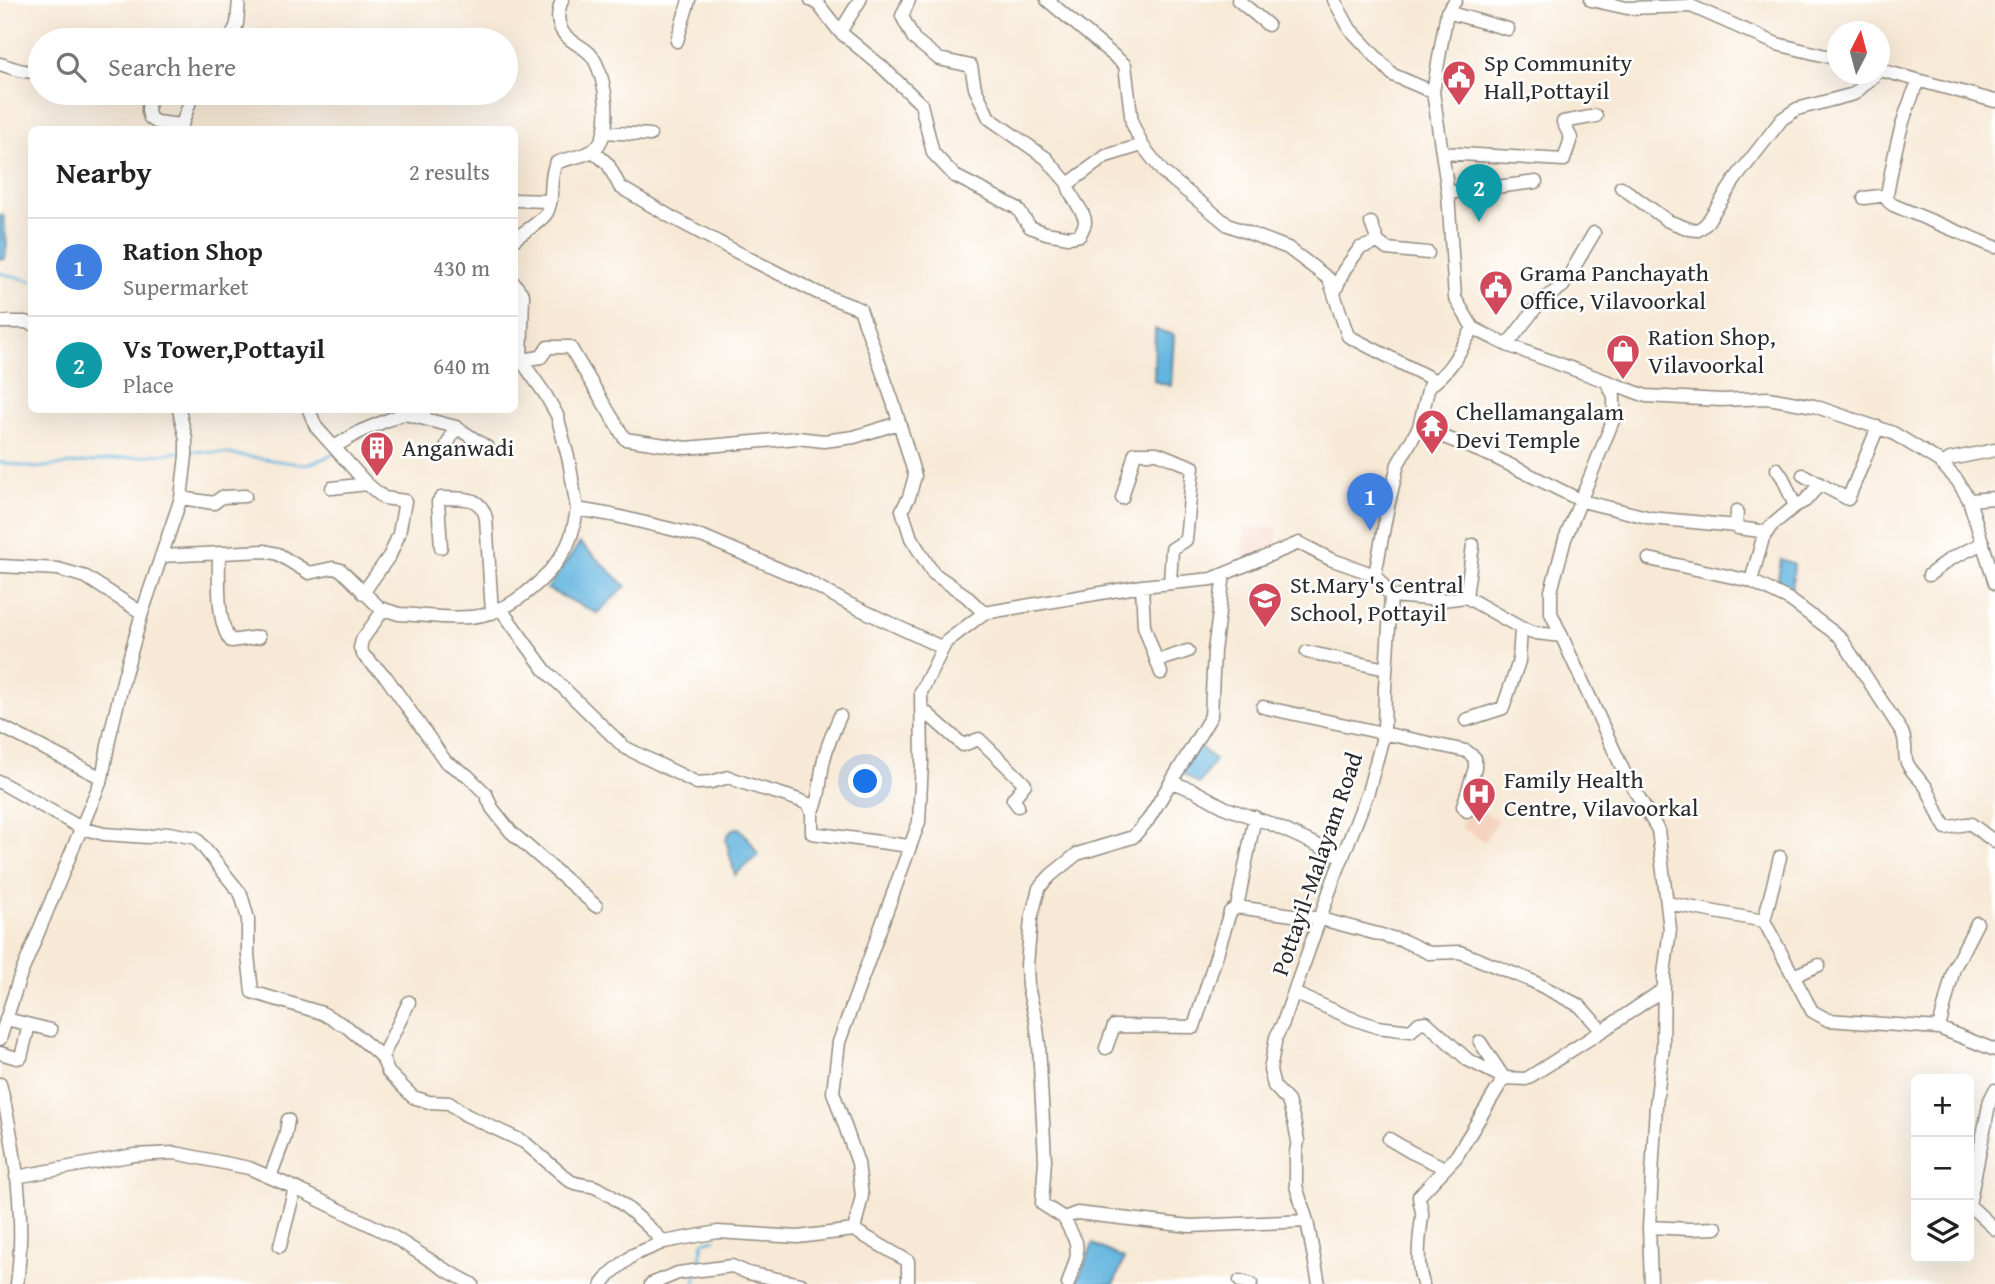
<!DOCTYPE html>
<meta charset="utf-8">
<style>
:root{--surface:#fff;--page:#f6f6f6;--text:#222;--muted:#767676;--line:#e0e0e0;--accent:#7c3aed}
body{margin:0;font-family:"Gentium Book Plus",serif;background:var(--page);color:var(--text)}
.controls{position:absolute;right:21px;bottom:21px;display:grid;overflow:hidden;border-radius:10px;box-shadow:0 7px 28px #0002}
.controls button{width:63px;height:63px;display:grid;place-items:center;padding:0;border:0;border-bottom:2px solid var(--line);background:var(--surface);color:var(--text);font:35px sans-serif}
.compass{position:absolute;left:1827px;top:21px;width:63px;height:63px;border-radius:50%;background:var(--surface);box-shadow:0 7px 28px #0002;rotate:6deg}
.you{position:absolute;left:866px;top:782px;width:24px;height:24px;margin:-18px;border:5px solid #fff;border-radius:50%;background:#1a73e8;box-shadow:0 0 0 10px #1a73e833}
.badge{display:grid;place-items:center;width:46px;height:46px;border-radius:50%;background:var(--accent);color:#fff;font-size:23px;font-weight:700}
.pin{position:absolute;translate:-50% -58px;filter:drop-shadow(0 2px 4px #0008)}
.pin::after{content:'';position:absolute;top:37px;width:24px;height:21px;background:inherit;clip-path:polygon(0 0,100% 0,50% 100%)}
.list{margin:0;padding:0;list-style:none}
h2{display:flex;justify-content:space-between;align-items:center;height:91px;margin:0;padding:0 28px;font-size:30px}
h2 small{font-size:23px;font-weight:400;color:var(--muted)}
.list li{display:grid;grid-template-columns:46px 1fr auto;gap:21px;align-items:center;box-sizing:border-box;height:98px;padding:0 28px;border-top:2px solid var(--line)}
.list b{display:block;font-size:26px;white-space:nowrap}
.list p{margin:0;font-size:23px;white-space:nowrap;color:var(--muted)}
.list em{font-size:23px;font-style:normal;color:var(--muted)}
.icon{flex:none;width:38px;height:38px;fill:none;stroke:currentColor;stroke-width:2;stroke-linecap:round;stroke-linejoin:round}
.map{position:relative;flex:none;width:1995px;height:1284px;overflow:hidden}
.search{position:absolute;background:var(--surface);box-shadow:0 7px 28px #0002;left:28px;top:28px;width:490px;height:77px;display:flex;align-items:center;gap:18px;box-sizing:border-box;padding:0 24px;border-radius:38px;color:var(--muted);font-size:26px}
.panel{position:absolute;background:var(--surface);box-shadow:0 7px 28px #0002;left:28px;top:126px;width:490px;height:287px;border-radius:10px}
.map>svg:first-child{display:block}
</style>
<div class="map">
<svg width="1995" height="1284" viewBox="0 0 1995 1284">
<rect width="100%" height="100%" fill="#fff"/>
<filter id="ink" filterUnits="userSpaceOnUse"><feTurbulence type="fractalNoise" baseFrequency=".0143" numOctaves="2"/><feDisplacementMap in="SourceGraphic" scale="14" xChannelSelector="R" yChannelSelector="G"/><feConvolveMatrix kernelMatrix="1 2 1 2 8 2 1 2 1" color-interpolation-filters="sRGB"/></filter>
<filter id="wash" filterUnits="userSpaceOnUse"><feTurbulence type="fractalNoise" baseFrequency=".00686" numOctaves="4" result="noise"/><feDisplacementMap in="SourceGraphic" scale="28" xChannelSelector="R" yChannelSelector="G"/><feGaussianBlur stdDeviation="1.57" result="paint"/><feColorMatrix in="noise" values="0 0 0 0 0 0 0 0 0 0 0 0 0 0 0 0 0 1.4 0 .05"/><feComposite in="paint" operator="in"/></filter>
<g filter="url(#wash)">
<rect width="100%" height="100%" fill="#f7e9d5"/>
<path fill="#f4d3c0" d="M1246,527H1278L1276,548L1241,564Z
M1473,805L1498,821L1484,842L1460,826Z"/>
<path fill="#63b5df" stroke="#477085" stroke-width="2" d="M0,215H3L7,244L5,259H0Z
M1155,329L1174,335L1171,386L1154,381Z
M580,543L626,586L597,613L547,589Z
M1781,559L1794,564L1791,596L1776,591Z
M1199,746L1215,760L1199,784L1181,772Z
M739,828L749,839L758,855L735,875L726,840L727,836L733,829Z
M1093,1244L1124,1259L1114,1284H1076Z"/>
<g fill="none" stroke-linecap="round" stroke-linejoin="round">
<path stroke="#63b5df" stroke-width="2.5" d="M0,273L32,281
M191,451L222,453L307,465L334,454
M0,462L35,468L179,452
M699,1265L703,1242L715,1239
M694,1284L697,1275"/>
</g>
</g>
<g filter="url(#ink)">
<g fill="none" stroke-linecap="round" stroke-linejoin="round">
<g stroke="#918a80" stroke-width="15">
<path id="minor" d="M811,0L818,4L840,32L881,66L921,104L933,153L955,176L1017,208L1030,227L1046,233L1069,237L1080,235C1081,231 1084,228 1085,223C1086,211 1069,198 1068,184
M909,0L902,16L914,39L939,59L971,66L975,88L989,118L1046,158L1068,184L1106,156L1142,145L1163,172L1228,225L1288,248L1329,279L1348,336L1436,381
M1047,0L1125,65L1132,123L1142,145
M1238,0L1268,25
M1334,0L1350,29L1393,75L1433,92
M1456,0L1447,12L1433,92L1448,193L1455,298L1473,328L1507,345L1606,381L1614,396V418L1565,539L1551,591V613L1624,772L1658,830L1670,929L1664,974L1663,1048L1656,1105L1649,1227L1651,1284
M1591,0L1627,8L1691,6L1777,44L1838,59
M1447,12L1508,29
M840,32L860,0
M230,40L237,24L239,0
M677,41L689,0
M0,64C13,68 27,74 40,71
M1880,70L1995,101
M1919,81C1901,117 1894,155 1887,195L1888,201L1893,205L1995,247
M149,93L148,111L150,118L156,122L181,125
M180,130L193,93
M604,132L650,135
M593,151L608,164L620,187L671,217L752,260L818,293L860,309L894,405L915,476L909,497L902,510L911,538L933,573L965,595L984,613L1142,586L1212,579L1299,543L1330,559L1375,575
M1442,153L1564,160L1571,138L1563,122L1596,116
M1621,187L1668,221L1689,229L1698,230L1706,224L1736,178L1782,119L1797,109L1854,94L1876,74
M1448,193L1536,182
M1864,198L1887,195
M514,200L549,201
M1371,223L1378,242L1387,249L1428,253
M514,240C523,231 538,225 546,214C555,200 548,178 556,163C567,158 582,157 592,151C616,137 606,73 591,55C583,45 568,42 562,31C556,20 558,11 562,0
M514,283L523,295L521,360L545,394L557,415L569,461L577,509L612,515L704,537L809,582L847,603L943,648
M1334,293L1344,270L1360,248L1378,242
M0,322H25L32,324
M1507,345L1541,301L1563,286L1594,233
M521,360L541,357L548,347H570L625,439L686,448L797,438L824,441L854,437L899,423
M1606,381L1646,396L1721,400L1768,398L1814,406L1893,433L1939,461L1957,480L1969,500L1995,583
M309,410L316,427L367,484L384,498L405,501L399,534L390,555L363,593
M426,410L421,418L456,427L488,448
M1419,427L1494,457L1582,501L1651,518L1736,526
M334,447L361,431L400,415L405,414L421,418
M446,447L456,427
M1943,464L1950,459L1995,450
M1777,469L1783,478L1795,506
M1803,475L1820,484
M332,488L367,484
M181,498L214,503L222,497L245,496
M1122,498L1135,453H1157L1193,467L1186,540L1172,549L1170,583
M1969,500L1995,498
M1737,511L1736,526L1738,528L1767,532
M1473,545L1466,597L1521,628L1536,633L1562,636
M441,547L438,502L441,498C461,499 480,494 486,518L492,613
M219,553C219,575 216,624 231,641L259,637
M161,556L265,551L278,554L309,573L333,568L341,570L380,608L399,614C422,615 447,619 470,617C508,615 550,578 567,546C573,534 575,522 577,509
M1649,559L1751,581L1763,538L1771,526L1795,506L1805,501L1820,484L1848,499L1878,427
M0,566L58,569L86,577L142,613
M1929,575L1950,559L1983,543
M1751,581L1790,600L1840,637L1902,732C1907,744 1904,750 1906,760C1909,771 1920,778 1926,787C1934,800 1937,815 1946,828L1966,824H1971L1995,842
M1142,586L1144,626L1161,673
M1391,596L1442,600L1466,597
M500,608L545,670L624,747L697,783L711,782L729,777C754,789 783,792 808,804L812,813V833L909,846
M384,609L362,640L360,648L364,656L386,677L446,762L467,775L486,794L492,808L511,832L596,906
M1307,652L1386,669
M1157,661L1188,651
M1263,707L1466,751L1475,758V768L1463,806L1467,811
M921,708L963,745L979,739L1025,784L1013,799L1018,806
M1466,720L1503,708L1519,661L1521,628
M0,726L102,778
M0,782L81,828L104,834L148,837L169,833L196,838L241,894L248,919V955L252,992L322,1013L347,1027L382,1057L388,1072L413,1097L429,1102L449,1103L466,1115L524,1142L570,1181C580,1186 589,1184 597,1188C618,1197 648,1226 664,1242
M1171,782L1211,716L1214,651L1224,574
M812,813C821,796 819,783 823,764C826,747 833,732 840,716
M1667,903L1764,921L1812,1011L1828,1020L1939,1028L1995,1050
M1237,907L1321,919L1404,941L1429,953L1460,952L1532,981L1580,1006L1602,1031L1664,989
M1764,921L1780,857
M1793,976L1819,965
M1294,993L1351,1018L1377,1027L1411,1031L1419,1023L1426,1022L1468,1060L1504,1078L1526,1079L1602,1031
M6,1019L51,1030
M1939,1028L1954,968L1977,923
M0,1039L19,979L102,778L110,735L124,677L142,613L181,498L186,456V439L179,410
M1106,1048L1114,1026L1194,1027L1230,912L1237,907L1255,817
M0,1053L17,1058L21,1057L29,1025
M382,1057L409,1002
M0,1084C16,1149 26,1217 17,1284
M1995,1090L1990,1100L1969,1205L1995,1229
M1389,1139L1411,1152L1445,1168
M16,1177L134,1155L175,1153L249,1168L295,1188L389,1234L444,1269L472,1284
M270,1177L285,1137L288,1120
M1064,1218L1077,1213L1190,1226L1307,1221
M1649,1227L1690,1229L1716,1228
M854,1230L908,1261V1284
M280,1246L295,1188
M1240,1281L1251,1284
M602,1284L610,1274L633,1255L664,1242L718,1232L798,1237L854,1230L862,1196L858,1163L833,1092L839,1042L919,822L922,762L921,692L946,642L984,613
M651,1284L678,1273L732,1266L748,1273L801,1284
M1068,1284L1077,1256L1076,1242L1064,1218L1042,1204L1045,1160L1039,1045L1036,1021L1028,987L1027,965L1031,919L1039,888L1051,875L1077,854L1133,837L1148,820L1171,782L1193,790L1226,808L1269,823L1343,857
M1319,1284L1307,1221L1296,1186V1152L1298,1141L1294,1121L1288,1101L1274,1086L1270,1070L1276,1037L1283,1023L1332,884L1368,792L1384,733L1385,688L1391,596L1375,575L1387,511L1398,464L1419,427L1429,386C1450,373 1461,349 1473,328
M1423,1284C1416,1263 1419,1239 1422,1217C1423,1210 1419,1203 1419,1196L1456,1157L1504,1078L1480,1042"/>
</g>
<use href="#minor" stroke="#fff" stroke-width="12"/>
</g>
</g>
<defs>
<g id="civic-pin" transform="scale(1.75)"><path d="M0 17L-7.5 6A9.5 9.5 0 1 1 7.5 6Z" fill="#d1495b" stroke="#fff"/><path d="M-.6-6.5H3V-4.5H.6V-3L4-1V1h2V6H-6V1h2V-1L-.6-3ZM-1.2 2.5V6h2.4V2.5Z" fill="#fff"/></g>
<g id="shop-pin" transform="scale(1.75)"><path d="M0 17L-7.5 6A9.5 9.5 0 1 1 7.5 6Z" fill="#d1495b" stroke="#fff"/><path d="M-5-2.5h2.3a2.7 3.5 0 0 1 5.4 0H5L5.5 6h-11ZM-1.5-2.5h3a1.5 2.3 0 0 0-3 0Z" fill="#fff"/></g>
<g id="temple-pin" transform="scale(1.75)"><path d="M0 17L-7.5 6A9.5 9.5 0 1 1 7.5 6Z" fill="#d1495b" stroke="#fff"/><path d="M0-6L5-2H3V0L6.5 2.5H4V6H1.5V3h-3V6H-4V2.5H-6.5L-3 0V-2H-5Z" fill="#fff"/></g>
<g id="building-pin" transform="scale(1.75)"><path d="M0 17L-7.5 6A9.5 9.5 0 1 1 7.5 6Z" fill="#d1495b" stroke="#fff"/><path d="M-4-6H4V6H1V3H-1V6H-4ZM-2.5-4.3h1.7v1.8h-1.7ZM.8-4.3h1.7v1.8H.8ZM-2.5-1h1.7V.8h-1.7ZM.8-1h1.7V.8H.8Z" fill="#fff"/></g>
<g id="school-pin" transform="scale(1.75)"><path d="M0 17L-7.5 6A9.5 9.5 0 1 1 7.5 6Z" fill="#d1495b" stroke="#fff"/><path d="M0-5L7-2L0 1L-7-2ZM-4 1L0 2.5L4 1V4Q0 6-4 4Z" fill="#fff"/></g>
<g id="hospital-pin" transform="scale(1.75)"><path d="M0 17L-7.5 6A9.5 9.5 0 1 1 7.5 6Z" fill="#d1495b" stroke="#fff"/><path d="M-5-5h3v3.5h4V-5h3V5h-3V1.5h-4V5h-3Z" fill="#fff"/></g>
</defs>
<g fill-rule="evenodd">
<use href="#civic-pin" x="1459" y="77"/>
<use href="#civic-pin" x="1496" y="287"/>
<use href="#shop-pin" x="1623" y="351"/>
<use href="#temple-pin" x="1432" y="426"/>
<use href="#building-pin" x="377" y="448"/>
<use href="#school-pin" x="1265" y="599"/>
<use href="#hospital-pin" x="1479" y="794"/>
</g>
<g text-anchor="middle" stroke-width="5" stroke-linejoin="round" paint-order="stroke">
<g font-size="24" fill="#2b2b2b" stroke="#fff" text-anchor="start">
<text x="1484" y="71">Sp Community<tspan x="1484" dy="28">Hall,Pottayil</tspan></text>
<text x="1520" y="281">Grama Panchayath<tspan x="1520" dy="28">Office, Vilavoorkal</tspan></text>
<text x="1648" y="345">Ration Shop,<tspan x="1648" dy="28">Vilavoorkal</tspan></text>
<text x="1456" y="420">Chellamangalam<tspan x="1456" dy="28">Devi Temple</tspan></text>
<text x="402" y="456">Anganwadi</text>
<text x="1290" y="593">St.Mary's Central<tspan x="1290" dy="28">School, Pottayil</tspan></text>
<text x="1504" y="788">Family Health<tspan x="1504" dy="28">Centre, Vilavoorkal</tspan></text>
</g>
<g font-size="24" fill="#2b2b2b" stroke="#fff">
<text transform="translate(1317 864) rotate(-71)" y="8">Pottayil-Malayam Road</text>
</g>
</g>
</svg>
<div class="controls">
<button>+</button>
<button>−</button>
<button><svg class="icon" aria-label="layers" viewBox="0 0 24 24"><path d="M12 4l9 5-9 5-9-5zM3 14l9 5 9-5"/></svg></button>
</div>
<svg class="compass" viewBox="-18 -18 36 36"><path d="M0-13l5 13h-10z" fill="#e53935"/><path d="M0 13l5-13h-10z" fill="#767676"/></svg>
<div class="you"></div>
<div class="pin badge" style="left:1370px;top:531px;background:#3f7fe0">1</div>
<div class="pin badge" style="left:1479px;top:222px;background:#0f9aa8">2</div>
<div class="search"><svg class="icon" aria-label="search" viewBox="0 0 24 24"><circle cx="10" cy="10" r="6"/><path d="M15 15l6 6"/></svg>Search here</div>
<section class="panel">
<h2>Nearby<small>2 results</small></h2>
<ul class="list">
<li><span class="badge" style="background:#3f7fe0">1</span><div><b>Ration Shop</b><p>Supermarket</p></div><em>430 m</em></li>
<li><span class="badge" style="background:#0f9aa8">2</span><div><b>Vs Tower,Pottayil</b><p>Place</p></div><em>640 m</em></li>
</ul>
</section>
</div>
